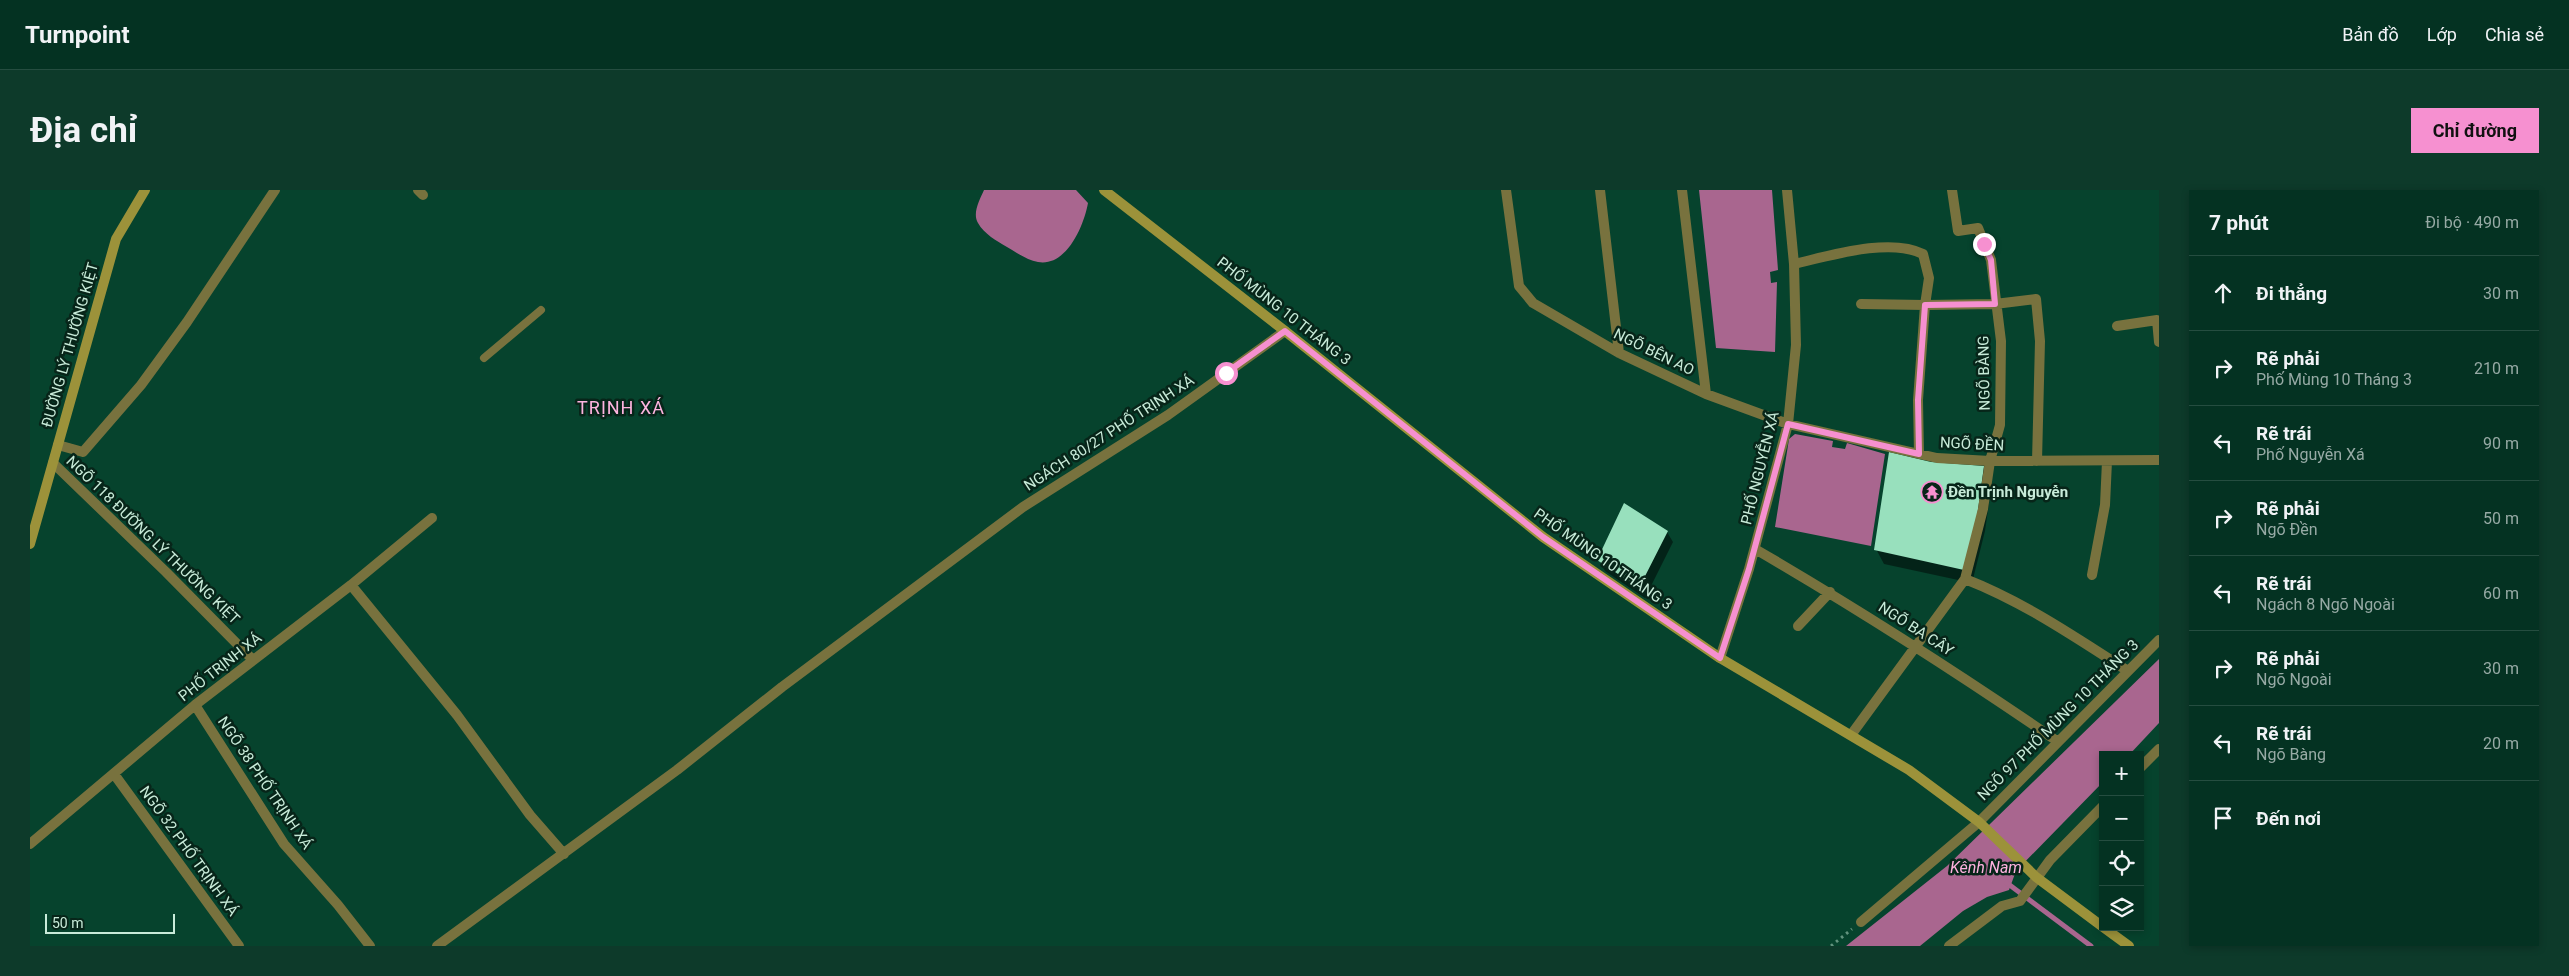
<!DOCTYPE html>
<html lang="vi">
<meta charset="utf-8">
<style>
:root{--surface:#043222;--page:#0d3a2a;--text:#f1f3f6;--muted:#97aaa5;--line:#254d40;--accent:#f690d0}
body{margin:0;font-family:Roboto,sans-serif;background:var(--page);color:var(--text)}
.controls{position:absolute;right:15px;bottom:15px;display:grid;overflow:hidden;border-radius:0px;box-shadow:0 2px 8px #0003}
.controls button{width:45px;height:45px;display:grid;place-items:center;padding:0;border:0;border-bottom:1px solid var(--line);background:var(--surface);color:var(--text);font:25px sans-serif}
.scale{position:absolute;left:15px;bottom:12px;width:130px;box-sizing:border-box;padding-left:5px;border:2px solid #c8ebd9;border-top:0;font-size:14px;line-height:18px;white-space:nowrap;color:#c8ebd9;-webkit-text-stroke:4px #072519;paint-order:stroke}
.stop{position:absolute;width:15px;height:15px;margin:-11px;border:4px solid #f690d0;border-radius:50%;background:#fff}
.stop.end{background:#f690d0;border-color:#fff;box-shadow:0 1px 5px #0008}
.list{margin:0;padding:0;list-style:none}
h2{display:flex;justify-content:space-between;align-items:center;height:65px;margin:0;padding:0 20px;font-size:21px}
h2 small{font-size:16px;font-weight:400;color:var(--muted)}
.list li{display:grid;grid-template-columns:32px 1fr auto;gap:15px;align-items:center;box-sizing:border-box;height:75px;padding:0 20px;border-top:1px solid var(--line)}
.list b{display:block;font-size:19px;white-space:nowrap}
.list p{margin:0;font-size:16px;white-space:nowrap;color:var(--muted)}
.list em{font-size:16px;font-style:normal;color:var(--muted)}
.icon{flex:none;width:28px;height:28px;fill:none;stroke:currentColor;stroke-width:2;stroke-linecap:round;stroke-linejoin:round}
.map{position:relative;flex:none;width:2129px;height:756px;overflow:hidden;border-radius:0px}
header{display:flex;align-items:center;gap:30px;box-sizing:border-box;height:70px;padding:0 25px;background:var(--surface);border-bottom:1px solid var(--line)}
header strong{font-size:24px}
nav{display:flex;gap:28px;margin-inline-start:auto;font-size:18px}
.intro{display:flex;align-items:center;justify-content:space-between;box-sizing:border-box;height:120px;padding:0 30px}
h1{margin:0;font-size:35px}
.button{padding:12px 22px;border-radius:0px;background:var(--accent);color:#111;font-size:18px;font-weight:700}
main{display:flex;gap:30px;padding:0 30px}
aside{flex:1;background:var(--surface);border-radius:0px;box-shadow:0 2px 8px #0003}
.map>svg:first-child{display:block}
</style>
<header>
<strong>Turnpoint</strong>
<nav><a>Bản đồ</a><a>Lớp</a><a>Chia sẻ</a></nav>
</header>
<div class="intro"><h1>Địa chỉ</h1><a class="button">Chỉ đường</a></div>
<main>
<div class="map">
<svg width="2129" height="756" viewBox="0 0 2129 756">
<rect width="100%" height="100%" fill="#06432d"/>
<path fill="#a9668f" d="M954,0H1046L1058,13C1054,35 1037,77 1008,72C997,70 987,63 977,57C967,51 954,44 948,33C942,23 950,9 954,0Z
M1669,0H1742L1748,80L1740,82L1741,93L1747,92L1745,162L1686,158Z
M1765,244L1803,251L1802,257L1815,259L1817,253L1855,264L1841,356L1745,337L1759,249Z
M2129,469V533L2099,565H2073V592L1986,681L1979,700L1957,707L1933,721L1890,756H1816L1917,676Z"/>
<path fill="#0007" d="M1901,273L1954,278L1962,292L1955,341L1942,393L1854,374L1846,359Z
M1637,342L1643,352L1615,408L1575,381L1569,370Z"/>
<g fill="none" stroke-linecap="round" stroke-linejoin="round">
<path stroke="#a9668f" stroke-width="5" d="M1977,693L2061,756"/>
</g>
<path fill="#98e0bd" d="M1859,262L1901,272L1954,276L1947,327L1934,380L1844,360Z
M1594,313L1638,341L1609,398L1567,370Z"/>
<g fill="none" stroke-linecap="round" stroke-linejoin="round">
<path stroke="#62937e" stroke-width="3" stroke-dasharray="2.5 4" stroke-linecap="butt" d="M1801,756L1822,739"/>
<path stroke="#78723e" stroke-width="8" d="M454,168L511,120"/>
<path stroke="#78723e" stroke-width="10" d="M388,0L393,5
M1476,0L1489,96L1503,113L1589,163L1676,204L1758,234L1907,268L1960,271L2129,270
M1570,0L1589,163
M1652,0L1676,204
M1922,0L1928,41L1948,38L1961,70L1971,151L1970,235L1960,271L1953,319L1935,389
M1764,74C1799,66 1860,47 1893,64L1899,88L1895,115L1965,114L2006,109L2010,151L2007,271
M1831,114L1895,115L1888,210L1889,264
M2087,136L2127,130L2129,152
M28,255L53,262L111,195L157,132L245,0
M23,273L136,382L223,470
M1725,359C1828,419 1928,483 2027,551
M2062,385L2075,315L2077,271
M321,395L427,525L500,625L534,664
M1768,436L1800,402
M1690,468L1719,379L1758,234L1766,155L1764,74L1757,0
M165,515L254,654L308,715L340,756
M1821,545L1935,389C1994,412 2045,447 2098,481
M2110,578L2129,559
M84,584L209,756
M0,654L165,515L321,395L402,328
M1831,732L1949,632L2129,450
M407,756L647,580L752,497L993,317L1138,225L1255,141
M1919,756L1972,716L1990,711L2020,670L2073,616"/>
<path stroke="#9c923a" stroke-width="10" d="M1074,0L1255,141L1513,347L1690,468L1879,580L1949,632L2006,687L2073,737
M0,354L86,49L115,0
M2073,737L2099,756"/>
</g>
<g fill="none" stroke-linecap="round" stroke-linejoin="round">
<path stroke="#f690d0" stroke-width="6" d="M1196,183L1255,141L1513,347L1690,468L1719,379L1758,234L1889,264L1888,210L1895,115L1965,114L1961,70L1954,54"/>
</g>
<defs>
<g id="temple-ring" transform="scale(1.125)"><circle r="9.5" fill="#072519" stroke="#f690d0" stroke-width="1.5"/><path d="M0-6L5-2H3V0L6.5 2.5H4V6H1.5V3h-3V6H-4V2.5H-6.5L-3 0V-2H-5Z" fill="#f690d0"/></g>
</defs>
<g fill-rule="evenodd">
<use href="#temple-ring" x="1902" y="302"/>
</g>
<g text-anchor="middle" stroke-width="5" stroke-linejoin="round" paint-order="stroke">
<g font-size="15" fill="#c8ebd9" stroke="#072519">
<text transform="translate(1254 121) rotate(38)" y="5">PHỐ MÙNG 10 THÁNG 3</text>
<text transform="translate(40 155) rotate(-74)" y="5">ĐƯỜNG LÝ THƯỜNG KIỆT</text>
<text transform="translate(1624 162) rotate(26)" y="5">NGÕ BÊN AO</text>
<text transform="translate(1954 183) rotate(-91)" y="5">NGÕ BÀNG</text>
<text transform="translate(1079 243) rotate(-33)" y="5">NGÁCH 80/27 PHỐ TRỊNH XÁ</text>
<text transform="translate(1942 254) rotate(3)" y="5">NGÕ ĐỀN</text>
<text transform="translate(1730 278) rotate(-76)" y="5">PHỐ NGUYỄN XÁ</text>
<text transform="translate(123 350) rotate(44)" y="5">NGÕ 118 ĐƯỜNG LÝ THƯỜNG KIỆT</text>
<text transform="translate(1573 369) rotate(35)" y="5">PHỐ MÙNG 10 THÁNG 3</text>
<text transform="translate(1886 439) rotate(33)" y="5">NGÕ BA CÂY</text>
<text transform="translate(190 477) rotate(-38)" y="5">PHỐ TRỊNH XÁ</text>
<text transform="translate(2028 530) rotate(-45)" y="5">NGÕ 97 PHỐ MÙNG 10 THÁNG 3</text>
<text transform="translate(235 593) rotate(56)" y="5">NGÕ 38 PHỐ TRỊNH XÁ</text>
<text transform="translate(159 661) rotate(54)" y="5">NGÕ 32 PHỐ TRỊNH XÁ</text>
</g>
<g font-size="15" font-weight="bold" fill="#c8ebd9" stroke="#072519" text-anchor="start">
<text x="1918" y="307">Đền Trịnh Nguyễn</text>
</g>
<g font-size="16" font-style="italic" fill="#feb2df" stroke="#072519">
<text x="1956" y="683">Kênh Nam</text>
</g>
<g font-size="18" letter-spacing="1" fill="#fdb4df" stroke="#072519">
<text x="591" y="224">TRỊNH XÁ</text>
</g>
</g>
</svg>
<div class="controls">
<button>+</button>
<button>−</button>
<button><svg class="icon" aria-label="locate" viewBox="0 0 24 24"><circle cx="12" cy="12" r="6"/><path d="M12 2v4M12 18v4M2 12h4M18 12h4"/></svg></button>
<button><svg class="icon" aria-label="layers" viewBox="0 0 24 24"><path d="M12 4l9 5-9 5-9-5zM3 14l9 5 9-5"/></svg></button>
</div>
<div class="scale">50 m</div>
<div class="stop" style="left:1196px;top:183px"></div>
<div class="stop end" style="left:1954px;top:54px"></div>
</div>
<aside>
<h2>7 phút<small>Đi bộ · 490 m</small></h2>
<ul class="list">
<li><svg class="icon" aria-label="ahead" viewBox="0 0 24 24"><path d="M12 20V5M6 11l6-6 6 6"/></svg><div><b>Đi thẳng</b></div><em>30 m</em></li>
<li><svg class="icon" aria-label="right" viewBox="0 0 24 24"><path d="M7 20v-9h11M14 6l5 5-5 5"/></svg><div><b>Rẽ phải</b><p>Phố Mùng 10 Tháng 3</p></div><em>210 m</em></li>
<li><svg class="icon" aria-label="left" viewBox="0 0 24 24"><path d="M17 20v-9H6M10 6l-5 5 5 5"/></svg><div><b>Rẽ trái</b><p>Phố Nguyễn Xá</p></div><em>90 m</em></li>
<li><svg class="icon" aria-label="right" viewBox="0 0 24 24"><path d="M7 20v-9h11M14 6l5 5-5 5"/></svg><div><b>Rẽ phải</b><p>Ngõ Đền</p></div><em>50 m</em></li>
<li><svg class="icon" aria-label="left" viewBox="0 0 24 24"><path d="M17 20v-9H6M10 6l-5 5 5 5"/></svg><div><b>Rẽ trái</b><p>Ngách 8 Ngõ Ngoài</p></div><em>60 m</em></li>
<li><svg class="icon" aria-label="right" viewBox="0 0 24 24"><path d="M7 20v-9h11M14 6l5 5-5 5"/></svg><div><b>Rẽ phải</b><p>Ngõ Ngoài</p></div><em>30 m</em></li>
<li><svg class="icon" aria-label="left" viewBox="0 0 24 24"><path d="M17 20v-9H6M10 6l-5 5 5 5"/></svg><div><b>Rẽ trái</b><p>Ngõ Bàng</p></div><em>20 m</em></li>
<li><svg class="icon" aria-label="arrive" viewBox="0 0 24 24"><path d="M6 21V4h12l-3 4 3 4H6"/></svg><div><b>Đến nơi</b></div></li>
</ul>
</aside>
</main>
